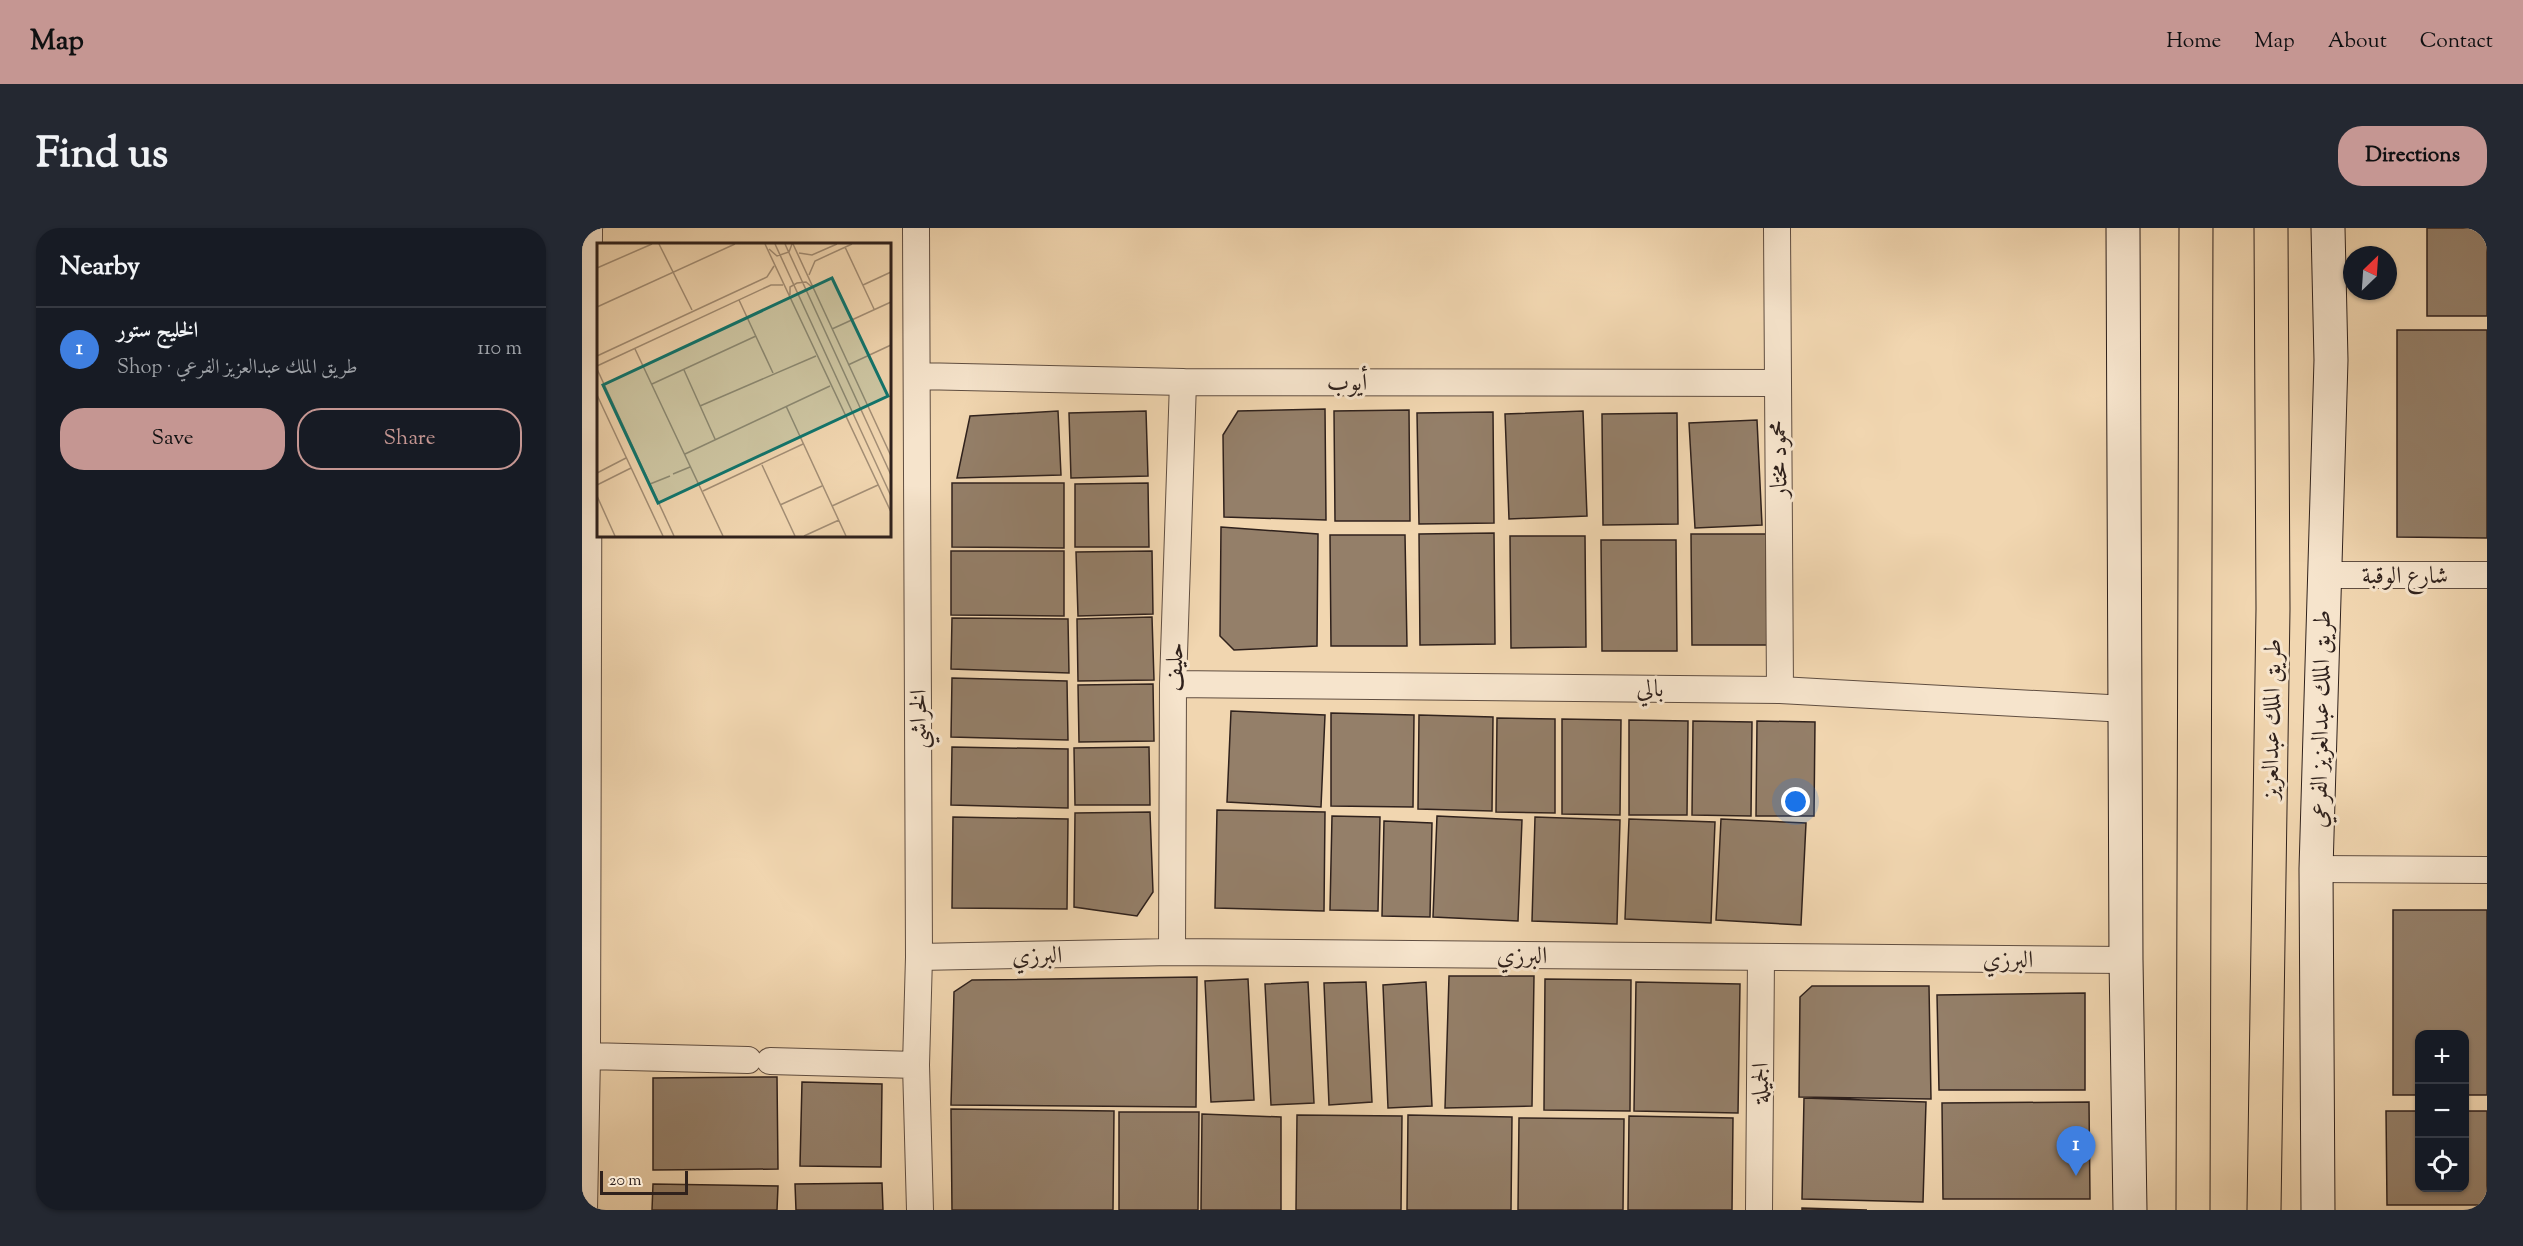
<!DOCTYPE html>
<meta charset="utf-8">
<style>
:root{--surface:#171b24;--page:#242831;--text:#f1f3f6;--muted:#9ea1a6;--line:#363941;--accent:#c59692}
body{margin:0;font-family:"Sorts Mill Goudy",Amiri,serif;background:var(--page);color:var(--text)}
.controls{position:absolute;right:18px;bottom:18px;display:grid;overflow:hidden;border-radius:12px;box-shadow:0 2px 4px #0004}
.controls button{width:54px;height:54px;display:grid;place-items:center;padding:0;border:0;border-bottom:2px solid var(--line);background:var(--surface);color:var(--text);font:30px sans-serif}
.compass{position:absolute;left:1761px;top:18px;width:54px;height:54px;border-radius:50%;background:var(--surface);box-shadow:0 2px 4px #0004;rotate:25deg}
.scale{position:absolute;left:18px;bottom:15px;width:88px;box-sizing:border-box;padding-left:6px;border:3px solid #2f211c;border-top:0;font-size:16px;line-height:21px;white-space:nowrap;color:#2f211c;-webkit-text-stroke:4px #f6e4cc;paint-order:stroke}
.you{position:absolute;left:1214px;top:574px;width:21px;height:21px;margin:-15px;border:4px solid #fff;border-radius:50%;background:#1a73e8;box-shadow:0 0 0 9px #1a73e833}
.badge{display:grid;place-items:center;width:39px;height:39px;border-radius:50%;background:var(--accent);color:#fff;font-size:20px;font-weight:700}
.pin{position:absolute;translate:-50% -50px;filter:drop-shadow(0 2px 3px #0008)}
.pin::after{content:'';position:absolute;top:32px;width:21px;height:18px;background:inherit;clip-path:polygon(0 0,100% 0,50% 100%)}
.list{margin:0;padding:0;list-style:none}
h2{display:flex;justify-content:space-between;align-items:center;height:78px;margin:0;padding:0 24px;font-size:26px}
h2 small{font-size:20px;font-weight:400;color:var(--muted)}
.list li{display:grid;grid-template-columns:39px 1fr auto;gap:18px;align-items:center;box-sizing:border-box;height:84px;padding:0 24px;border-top:2px solid var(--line)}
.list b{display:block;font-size:22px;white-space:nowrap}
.list p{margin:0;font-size:20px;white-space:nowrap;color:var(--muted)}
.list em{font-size:20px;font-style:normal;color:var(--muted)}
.actions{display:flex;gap:12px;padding:18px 24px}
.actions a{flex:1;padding:14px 0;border:2px solid var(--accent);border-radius:24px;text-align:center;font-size:21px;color:var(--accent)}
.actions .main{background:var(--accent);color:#111}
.icon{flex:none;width:33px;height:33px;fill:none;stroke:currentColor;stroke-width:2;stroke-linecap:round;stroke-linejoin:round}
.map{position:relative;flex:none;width:1905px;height:982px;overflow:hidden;border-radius:24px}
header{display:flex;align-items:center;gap:36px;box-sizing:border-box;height:84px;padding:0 30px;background:var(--accent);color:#111}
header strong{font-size:28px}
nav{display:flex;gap:33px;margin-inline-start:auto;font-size:21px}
.intro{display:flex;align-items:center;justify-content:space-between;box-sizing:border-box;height:144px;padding:0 36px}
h1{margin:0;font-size:42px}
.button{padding:15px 27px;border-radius:24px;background:var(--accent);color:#111;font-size:21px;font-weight:700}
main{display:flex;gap:36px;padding:0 36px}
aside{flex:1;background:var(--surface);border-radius:24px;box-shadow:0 2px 4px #0004}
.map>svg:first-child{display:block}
</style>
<header>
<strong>Map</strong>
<nav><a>Home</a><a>Map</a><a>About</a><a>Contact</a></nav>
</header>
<div class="intro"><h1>Find us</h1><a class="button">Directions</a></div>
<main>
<aside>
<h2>Nearby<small></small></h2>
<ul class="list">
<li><span class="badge" style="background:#3f7fe0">1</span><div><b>الخليج ستور</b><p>Shop · طريق الملك عبدالعزيز الفرعي</p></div><em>110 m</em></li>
</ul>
<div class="actions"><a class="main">Save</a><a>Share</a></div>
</aside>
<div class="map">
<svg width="1905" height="982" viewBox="0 0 1905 982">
<rect width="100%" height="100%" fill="#f1d6b0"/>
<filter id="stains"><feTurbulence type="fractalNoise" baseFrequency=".00333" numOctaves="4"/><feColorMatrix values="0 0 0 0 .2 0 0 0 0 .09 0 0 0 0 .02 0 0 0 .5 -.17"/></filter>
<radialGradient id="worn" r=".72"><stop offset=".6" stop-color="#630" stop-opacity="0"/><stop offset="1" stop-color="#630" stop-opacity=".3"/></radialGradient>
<path fill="#947f69" stroke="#2f211c" stroke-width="1.5" d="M1845,0H1905V88H1845Z
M1815,102H1905V310L1815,309Z
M743,181L744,292L642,289L641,207L656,183Z
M827,182L828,293H753L752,183Z
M476,183L479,247L375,250L388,188Z
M564,183L566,248L489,250L487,185Z
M1001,183L1005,288L927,291L923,186Z
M911,184L912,295L837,296L835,185Z
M1095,185L1096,296L1021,297L1020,186Z
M1175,192L1180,297L1113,300L1107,195Z
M370,255H482V320L370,319Z
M566,255L567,319H493V256Z
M639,299L736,306L735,418L652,422L638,408Z
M912,305L913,416L838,417L837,306Z
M1109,306H1184L1185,417H1110Z
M748,307H823L825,418H749Z
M928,308H1003L1004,419L929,420Z
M1019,312H1094L1095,423H1020Z
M369,323H482V388L369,387Z
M570,323L571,386L496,388L494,324Z
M570,389L572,452L496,453L495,391Z
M370,390L486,391L487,445L369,441Z
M370,450L485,453L486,512L369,509Z
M571,456L572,513L497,514L496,457Z
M649,483L743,487L739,579L645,574Z
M749,485L832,487L831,579L749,578Z
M837,487L911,489L910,583L836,581Z
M915,490L973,491V585L914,584Z
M980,491L1039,492L1038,587L980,586Z
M1047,492L1106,493L1105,587H1047Z
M1111,493L1170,494L1169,588L1110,587Z
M1175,493L1233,494L1232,588H1174Z
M370,519L486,521V580L369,577Z
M567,519L568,577H493L492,520Z
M635,582L743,584L742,683L633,680Z
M568,584L571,664L555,688L492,679L493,585Z
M750,588L798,589L796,683L748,682Z
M855,588L940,592L936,693L851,689Z
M371,589L486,591L485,681L370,680Z
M953,589L1038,592L1035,696L950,693Z
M1047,591L1133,594L1129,695L1043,691Z
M1139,591L1224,595L1219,697L1134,692Z
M802,593L850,595L848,689L800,688Z
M1811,682H1905V867H1882V806H1838V867H1811Z
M867,748H952L950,878L863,880Z
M615,749L614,879L369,877L372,764L390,752Z
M666,751L672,872L629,874L623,753Z
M963,751L1049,752L1048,883L962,882Z
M726,754L732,875L689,877L683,756Z
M784,754L790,874L747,877L742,755Z
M844,754L850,878L806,880L801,757Z
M1054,754L1158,756L1156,885L1052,883Z
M1230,758H1347L1349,871L1217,869L1218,769Z
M1503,765V862H1357L1355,767Z
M195,849L196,941L71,942V850Z
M220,854L300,856L299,939L218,938Z
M1222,870L1344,874L1341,974L1220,971Z
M1507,874L1508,971H1361L1360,875Z
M369,881L532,883L531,982H370Z
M1804,883H1838V960H1882V883H1905V977H1805Z
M537,884H617L616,982H537Z
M620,886L699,889V982H619Z
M715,887L820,888L819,982H714Z
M826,887L930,889L929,982H825Z
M1047,888L1151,890L1150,982H1046Z
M937,890L1042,891L1041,982H936Z
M300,955L301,982H214L213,956Z
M71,956L196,958L195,982H70Z
M1220,980L1285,982H1220Z"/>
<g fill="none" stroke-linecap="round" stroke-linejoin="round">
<g stroke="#604e41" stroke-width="28">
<path id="street" d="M334,0L337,729L334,837L338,982
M1195,0L1198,462
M335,148L601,154L1195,155
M1741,347H1905
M591,456L1198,462L1544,481
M1734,641L1905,642
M590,724L591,456L601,154
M337,729L590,724L1544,732
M5,828L166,832
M188,833L334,837
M2,982L5,828L7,0
M1177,982L1179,729"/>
</g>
<g stroke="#2f211c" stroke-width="35">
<path id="secondary" d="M1541,0L1544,732L1548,982
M1736,982L1734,641L1749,132L1746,0"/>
</g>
<g stroke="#2f211c" stroke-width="35">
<path id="primary" d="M1611,982L1614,0
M1682,982L1691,381L1689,0"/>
</g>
<use href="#street" stroke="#f6e4cc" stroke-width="26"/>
<use href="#secondary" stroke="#f6e4cc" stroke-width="33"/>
<use href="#primary" stroke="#f1d6b0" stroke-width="33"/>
</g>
<g text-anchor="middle" stroke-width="6" stroke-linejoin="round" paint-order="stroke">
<g font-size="24" fill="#2f211c" stroke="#f6e4cc">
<text x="765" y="162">أيوب</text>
<text transform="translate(1196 231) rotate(-91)" y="8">محمود مختار</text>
<text x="1823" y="355">شارع الوقبة</text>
<text transform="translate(592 439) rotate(-89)" y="8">حليف</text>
<text transform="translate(1068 460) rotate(1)" y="8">بالي</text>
<text transform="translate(336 491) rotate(-90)" y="8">الخراشي</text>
<text transform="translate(1689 491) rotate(-89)" y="8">طريق الملك عبدالعزيز</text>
<text transform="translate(1738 491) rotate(-89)" y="8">طريق الملك عبدالعزيز الفرعي</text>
<text transform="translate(455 727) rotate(-1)" y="8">البرزي</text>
<text transform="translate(940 727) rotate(1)" y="8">البرزي</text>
<text transform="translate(1426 731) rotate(1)" y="8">البرزي</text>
<text transform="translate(1178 855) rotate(-90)" y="8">الجميلة</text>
</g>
</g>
<g transform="translate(15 15)">
<rect width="294" height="294" fill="#f1d6b0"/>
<path fill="none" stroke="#a38e75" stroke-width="1.5" d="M62,1L95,67M168,1L294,269M178,1L294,253M188,1L294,232M196,1L294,213M248,4L277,66M172,6L180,13L192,9L195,1M202,10L215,12L240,1M0,25L55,1M212,32L218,18L255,1M266,42L294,29M193,52V44L200,40L209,39L215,44M142,57L176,130M0,64L138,1M235,86L294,59M38,106L126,293M0,113L170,34L177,23M251,122L294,102M0,123L174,42H186M0,126L77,293M87,127L118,196M55,141L159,93M0,152L66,293M103,163L219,113M189,163L249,293M88,211L233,143M165,222L198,293M0,230L29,215M76,231L93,224M53,241L73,233M0,242L34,225M106,248L206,201M0,253L18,293M183,262L225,243M235,263L281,242M207,293L242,277"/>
<path fill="#0f766e" fill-opacity="0.15" stroke="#0f766e" stroke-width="3" d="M235,35L291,153L61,260L6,142Z"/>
<rect width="294" height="294" fill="none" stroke="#2f211c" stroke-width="3"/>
</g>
<rect width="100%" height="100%" filter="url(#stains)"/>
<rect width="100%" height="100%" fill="url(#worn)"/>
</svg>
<div class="controls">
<button>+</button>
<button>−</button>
<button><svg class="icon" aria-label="locate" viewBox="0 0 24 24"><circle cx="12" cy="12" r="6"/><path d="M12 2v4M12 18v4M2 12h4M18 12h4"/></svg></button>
</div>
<svg class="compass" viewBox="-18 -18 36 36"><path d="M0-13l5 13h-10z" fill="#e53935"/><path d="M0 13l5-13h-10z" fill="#9ea1a6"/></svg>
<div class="scale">20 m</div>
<div class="you"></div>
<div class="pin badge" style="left:1494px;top:948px;background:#3f7fe0">1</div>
</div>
</main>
